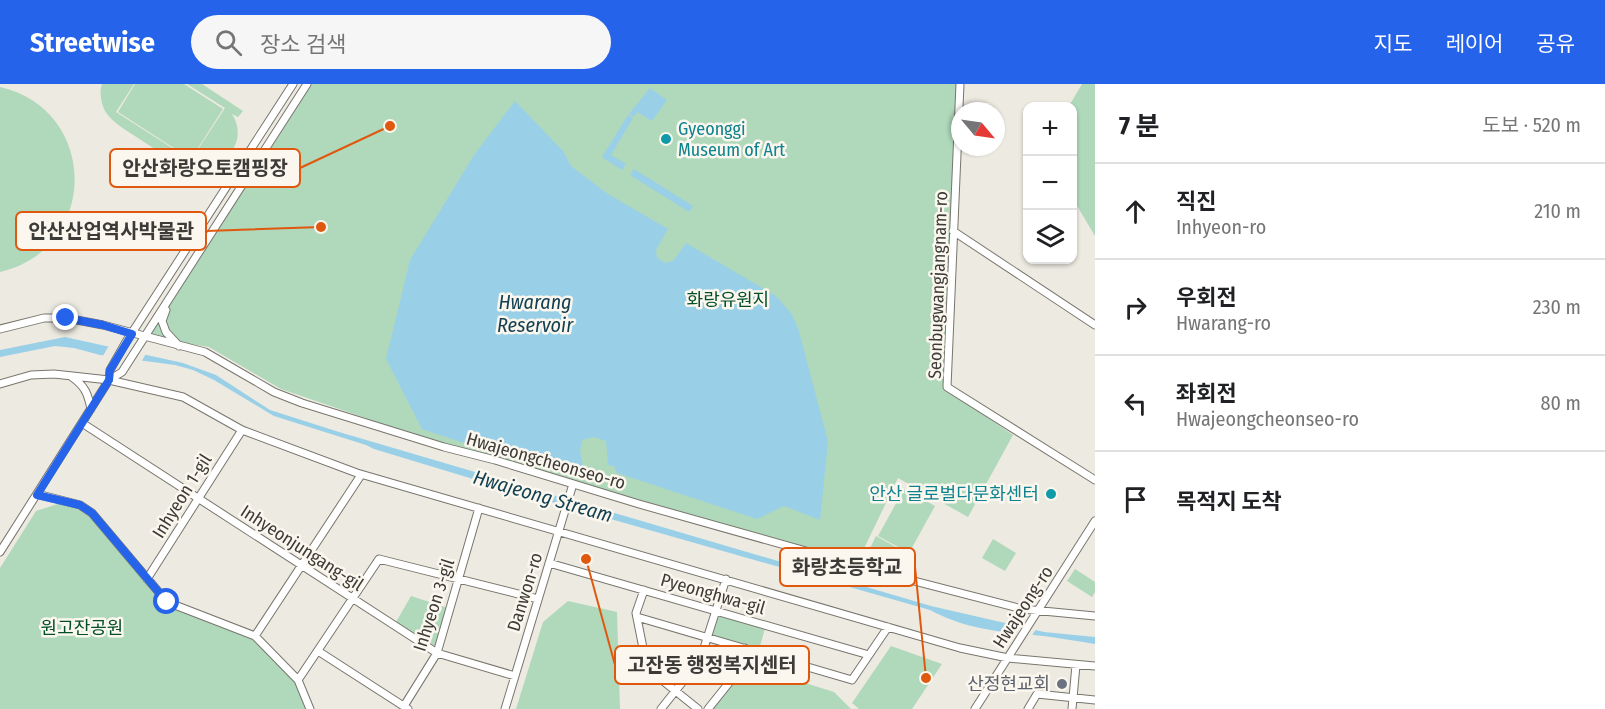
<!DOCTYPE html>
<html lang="ko">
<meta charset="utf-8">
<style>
:root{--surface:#fff;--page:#f6f6f6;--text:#202124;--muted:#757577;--line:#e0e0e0;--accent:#2563eb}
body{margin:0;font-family:"Fira Sans Condensed","Noto Sans KR",sans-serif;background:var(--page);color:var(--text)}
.controls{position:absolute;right:18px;top:18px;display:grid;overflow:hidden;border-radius:12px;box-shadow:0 2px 4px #0004}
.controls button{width:54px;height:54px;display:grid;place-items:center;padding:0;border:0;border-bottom:2px solid var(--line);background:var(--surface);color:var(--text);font:30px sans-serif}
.compass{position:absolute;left:951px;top:18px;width:54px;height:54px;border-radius:50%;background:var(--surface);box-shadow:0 2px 4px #0004;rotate:119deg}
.stop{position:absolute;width:18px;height:18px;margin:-14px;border:4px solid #2563eb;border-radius:50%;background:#fff}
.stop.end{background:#2563eb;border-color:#fff;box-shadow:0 2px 6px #0008}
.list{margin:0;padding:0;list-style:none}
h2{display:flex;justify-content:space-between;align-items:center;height:78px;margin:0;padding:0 24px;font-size:26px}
h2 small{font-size:20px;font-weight:400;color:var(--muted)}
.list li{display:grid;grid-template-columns:39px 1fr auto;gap:18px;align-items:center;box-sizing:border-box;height:96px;padding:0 24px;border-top:2px solid var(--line)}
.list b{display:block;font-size:22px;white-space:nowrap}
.list p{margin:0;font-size:20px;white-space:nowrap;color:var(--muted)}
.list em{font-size:20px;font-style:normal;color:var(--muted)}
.icon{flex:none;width:33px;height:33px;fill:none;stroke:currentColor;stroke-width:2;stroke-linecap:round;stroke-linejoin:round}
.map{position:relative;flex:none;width:1095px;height:625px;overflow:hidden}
header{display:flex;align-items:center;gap:36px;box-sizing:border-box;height:84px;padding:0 30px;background:var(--accent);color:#fff}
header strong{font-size:28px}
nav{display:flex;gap:33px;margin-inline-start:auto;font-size:21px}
.search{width:420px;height:54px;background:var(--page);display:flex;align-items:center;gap:15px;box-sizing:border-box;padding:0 21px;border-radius:33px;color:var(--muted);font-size:22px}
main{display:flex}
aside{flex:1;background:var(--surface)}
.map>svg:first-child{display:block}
</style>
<header>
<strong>Streetwise</strong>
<div class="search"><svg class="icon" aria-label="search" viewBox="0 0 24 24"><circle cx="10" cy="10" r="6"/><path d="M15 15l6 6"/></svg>장소 검색</div>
<nav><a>지도</a><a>레이어</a><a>공유</a></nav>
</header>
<main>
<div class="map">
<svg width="1095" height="625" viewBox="0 0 1095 625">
<rect width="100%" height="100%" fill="#edeae1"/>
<path fill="#b0d8bb" d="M102,0H134L116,28L191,76L225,24L187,0H202L243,27L238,33L232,30C239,41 240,54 233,65C212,106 166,72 141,56C128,47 113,40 105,27C101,19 99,8 102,0Z
M135,0H184L223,25L191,75L118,28Z
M304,0H957L943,303L1013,351L968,433L898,394L857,479L412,350L281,305L209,263L141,251Z
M1082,0H1095V152L1073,115L1072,22H1069Z
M0,3C100,26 99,165 0,188Z
M904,405L935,422L909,469L878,452Z
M64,418L90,424L167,516L250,549L299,594L310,625H0V484L36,427Z
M876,452L903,467L895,480L869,466Z
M993,455L1016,469L1005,487L982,474Z
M1075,485L1095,498V508L1092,513L1067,497Z
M411,512L448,524L435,562L396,538Z
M568,517L617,528L620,625H516L543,538Z
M717,530L765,544L759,566L711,552Z
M891,562L942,580L912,625H859L852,619Z
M744,580L834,608L851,625H711L739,591Z"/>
<path fill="#99d0e8" d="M650,4L667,16L652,37L637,28L634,33L629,30Z
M515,17L563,67L571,82L608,110L668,145L656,166L657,174L666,179L674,176L686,159L776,212L791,229L798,244L828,357L820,436L784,422L757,435L617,389L614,382L608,381L606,357L594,353L582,356L580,366L583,383L476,358H461L422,345L386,275L410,176L474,71Z
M628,31L633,34L611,71L626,80L622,86L602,73Z
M634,85L693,122L689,128L630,91Z
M65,253L183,279L216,291L270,326L339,348L931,522L1044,548L1095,553V560C1075,557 1055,553 1034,551C994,547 966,545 930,526L523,410L518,411L496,402L374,365L366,361L274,332L214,296L193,286L175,281L100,271L74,264L55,262L0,273V266Z"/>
<path fill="#edeae1" d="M110,260L147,268L140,280L101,275Z
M561,410L577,414L574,427L557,422Z
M1019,540L1037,544L1030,554L1011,553Z"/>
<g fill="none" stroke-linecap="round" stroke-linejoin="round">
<g stroke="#78756d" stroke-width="9">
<path id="minor" d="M960,0L947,303L1095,396
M953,147L1095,241
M166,226L162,237L166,248L179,262
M0,245L44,234H66L103,241L205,268L274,308L302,319L444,363L495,376L639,420L891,491L1022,525L1095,532
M72,293C85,302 88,310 91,325
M109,296L110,286L126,258L293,0
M0,300L31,291L54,290L109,296L183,313L242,346L357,389L960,564L1008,574L1095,582
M82,339L437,569L515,592
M37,410L80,421L92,429L167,518L255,552L298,596L310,625
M0,468L109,296L122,288L307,0
M549,479L869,571
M147,495L242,346
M644,506L636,529L647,584L698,625
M637,533L852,596L888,543
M255,552L361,391
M318,567L408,625
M298,596L379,475L538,515
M404,622L437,569L479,424
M505,625L573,400
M661,625L696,581L703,567L726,495
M708,625L736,590L745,564
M975,625L1095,437
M1028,625L1037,610L1095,616
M1072,625L1076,581"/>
</g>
<use href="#minor" stroke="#fff" stroke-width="7"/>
</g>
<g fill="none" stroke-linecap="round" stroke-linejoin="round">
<path stroke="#2563eb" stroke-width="8" d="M66,234L103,241L132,250L110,286L109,296L37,411L80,421L92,429L167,518"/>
</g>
<g fill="#0f9aa8" stroke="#fbf7ee" stroke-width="2">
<circle cx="666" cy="55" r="6"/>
<circle cx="1051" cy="410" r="6"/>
</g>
<circle fill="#6b7280" stroke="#fbf7ee" stroke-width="2" cx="1062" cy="600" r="6"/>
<g text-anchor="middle" stroke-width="5" stroke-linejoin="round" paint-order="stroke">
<g font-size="18" fill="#0d838f" stroke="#fbf7ee" text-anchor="start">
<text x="678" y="51">Gyeonggi<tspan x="678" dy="21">Museum of Art</tspan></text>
<text x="1039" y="416" text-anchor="end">안산 글로벌다문화센터</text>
</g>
<g font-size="18" fill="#3c3b37" stroke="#fbf7ee">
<text transform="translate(938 201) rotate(-88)" y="6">Seonbugwangjangnam-ro</text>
<text transform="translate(546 377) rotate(16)" y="6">Hwajeongcheonseo-ro</text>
<text transform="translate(182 412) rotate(-58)" y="6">Inhyeon 1-gil</text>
<text transform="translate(302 464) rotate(33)" y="6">Inhyeonjungang-gil</text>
<text transform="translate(525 508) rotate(-73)" y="6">Danwon-ro</text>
<text transform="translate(713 510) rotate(16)" y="6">Pyeonghwa-gil</text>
<text transform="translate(434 521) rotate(-72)" y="6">Inhyeon 3-gil</text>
<text transform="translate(1023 523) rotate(-57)" y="6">Hwajeong-ro</text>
</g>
<g font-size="18" fill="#004f28" stroke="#fbf7ee">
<text x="728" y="222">화랑유원지</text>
<text x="82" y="550">원고잔공원</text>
</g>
<g font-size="18" fill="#5b616d" stroke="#fbf7ee" text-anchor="end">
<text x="1050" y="606">산정현교회</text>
</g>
<g font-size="20" font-style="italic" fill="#134153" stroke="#fbf7ee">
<text x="535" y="225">Hwarang<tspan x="535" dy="23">Reservoir</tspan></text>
<text transform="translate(543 412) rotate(16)" y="7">Hwajeong Stream</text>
</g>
</g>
<path fill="none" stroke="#df580e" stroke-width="2" d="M390 42L300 84M321 143L206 147M926 594L915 483M586 475L615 581"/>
<g fill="#df580e" stroke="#fbf7ee" stroke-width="2">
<circle cx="390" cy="42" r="6"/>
<circle cx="321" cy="143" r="6"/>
<circle cx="926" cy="594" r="6"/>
<circle cx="586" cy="475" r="6"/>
</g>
<g fill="#fbf7ee" stroke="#df580e" stroke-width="2">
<rect x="110" y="65" width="190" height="38" rx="6"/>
<rect x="16" y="128" width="190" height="38" rx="6"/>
<rect x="780" y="464" width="135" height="38" rx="6"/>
<rect x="615" y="562" width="194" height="38" rx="6"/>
</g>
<g font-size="20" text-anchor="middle" font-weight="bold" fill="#3c3b37">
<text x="205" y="91">안산화랑오토캠핑장</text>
<text x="111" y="154">안산산업역사박물관</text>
<text x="847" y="490">화랑초등학교</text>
<text x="712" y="588">고잔동 행정복지센터</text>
</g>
</svg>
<div class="controls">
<button>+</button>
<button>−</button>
<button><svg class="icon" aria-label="layers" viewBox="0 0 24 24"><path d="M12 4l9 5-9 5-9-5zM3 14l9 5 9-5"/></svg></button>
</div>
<svg class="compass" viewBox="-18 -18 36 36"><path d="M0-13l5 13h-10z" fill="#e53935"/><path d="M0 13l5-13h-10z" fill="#757577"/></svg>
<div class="stop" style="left:167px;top:518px"></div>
<div class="stop end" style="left:66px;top:234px"></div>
</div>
<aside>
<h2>7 분<small>도보 · 520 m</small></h2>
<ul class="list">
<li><svg class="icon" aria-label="ahead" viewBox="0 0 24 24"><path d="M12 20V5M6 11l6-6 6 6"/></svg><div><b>직진</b><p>Inhyeon-ro</p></div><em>210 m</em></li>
<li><svg class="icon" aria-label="right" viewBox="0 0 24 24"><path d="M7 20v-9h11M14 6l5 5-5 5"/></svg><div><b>우회전</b><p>Hwarang-ro</p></div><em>230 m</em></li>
<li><svg class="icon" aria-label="left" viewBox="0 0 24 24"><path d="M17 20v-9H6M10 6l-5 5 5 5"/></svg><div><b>좌회전</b><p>Hwajeongcheonseo-ro</p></div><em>80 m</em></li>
<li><svg class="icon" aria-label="arrive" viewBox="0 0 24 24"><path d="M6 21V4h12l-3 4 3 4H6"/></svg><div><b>목적지 도착</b></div></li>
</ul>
</aside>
</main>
